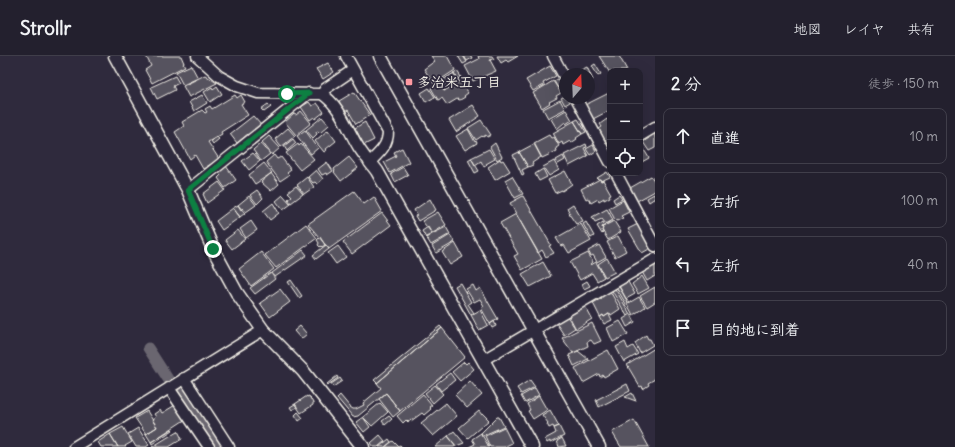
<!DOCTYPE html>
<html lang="ja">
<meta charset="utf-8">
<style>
:root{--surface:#23202e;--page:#2f2d3a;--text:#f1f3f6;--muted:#a3a3aa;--line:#403e4a}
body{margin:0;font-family:Delius,"Klee One",sans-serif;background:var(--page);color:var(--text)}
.controls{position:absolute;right:12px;top:12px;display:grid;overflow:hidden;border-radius:8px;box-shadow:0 4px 16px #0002}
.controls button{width:36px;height:36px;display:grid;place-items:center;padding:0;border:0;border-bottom:1px solid var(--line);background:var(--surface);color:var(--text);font:20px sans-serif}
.compass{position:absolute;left:559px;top:12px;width:36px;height:36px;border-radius:50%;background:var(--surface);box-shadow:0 4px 16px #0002;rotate:19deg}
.stop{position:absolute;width:12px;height:12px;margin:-9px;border:3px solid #0b8043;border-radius:50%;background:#fff}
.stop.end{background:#0b8043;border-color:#fff;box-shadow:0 1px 4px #0008}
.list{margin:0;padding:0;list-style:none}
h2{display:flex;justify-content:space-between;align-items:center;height:52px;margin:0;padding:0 16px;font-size:17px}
h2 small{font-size:13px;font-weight:400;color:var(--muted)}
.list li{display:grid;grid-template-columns:26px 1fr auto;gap:12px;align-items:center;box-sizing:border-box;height:56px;margin:0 8px 8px;padding:0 8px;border:1px solid var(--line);border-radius:8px}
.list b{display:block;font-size:15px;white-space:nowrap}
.list em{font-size:13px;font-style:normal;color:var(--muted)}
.icon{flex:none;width:22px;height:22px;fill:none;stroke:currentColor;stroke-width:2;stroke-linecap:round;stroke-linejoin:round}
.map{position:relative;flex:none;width:655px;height:391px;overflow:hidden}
header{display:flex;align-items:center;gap:24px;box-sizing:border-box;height:56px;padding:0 20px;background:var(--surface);border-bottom:1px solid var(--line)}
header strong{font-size:19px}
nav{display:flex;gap:22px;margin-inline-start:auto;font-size:14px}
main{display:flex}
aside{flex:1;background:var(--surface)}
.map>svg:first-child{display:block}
</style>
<header>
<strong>Strollr</strong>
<nav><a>地図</a><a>レイヤ</a><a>共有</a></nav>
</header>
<main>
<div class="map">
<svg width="655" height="391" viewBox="0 0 655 391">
<rect width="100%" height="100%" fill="#2f2a3d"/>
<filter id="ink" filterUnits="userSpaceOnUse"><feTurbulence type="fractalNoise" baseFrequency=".025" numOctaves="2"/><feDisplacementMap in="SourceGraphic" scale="8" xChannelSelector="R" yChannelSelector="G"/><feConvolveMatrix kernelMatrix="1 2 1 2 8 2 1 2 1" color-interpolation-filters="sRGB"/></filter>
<g filter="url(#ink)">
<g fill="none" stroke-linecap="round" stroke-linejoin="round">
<path stroke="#6a6670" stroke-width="11" d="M148,292L168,323
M181,333L219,391"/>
</g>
<path fill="#56525f" stroke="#f4f1e8" d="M146,0H181L184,7H183L185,10L152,27L145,14L151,10Z
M431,0H447L455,14L434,28L424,13L435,5Z
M458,0H463L467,6L463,8Z
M464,0H471L472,2L467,5Z
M478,0H492L494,3L490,4L496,15L473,25L465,10L479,3Z
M497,0H518L508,6L506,4L501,7Z
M599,0H619L627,14L625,15H610V17Z
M328,7L334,16L323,23L316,13Z
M595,8L601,18L598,20L592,10Z
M191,9L198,22L183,29L176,16Z
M550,10L556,20L543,27L544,29L533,35L526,24Z
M587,11L593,24L589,26V18H573Z
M457,15L461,21L458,23L453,17Z
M454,17L459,25L444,35L438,27Z
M205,19L217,27L189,41L183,30Z
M175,20L179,27L173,30L175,34L157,43L151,31Z
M558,23L562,30L558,32L554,25Z
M459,25L468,37L464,40L465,41L460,44L457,43L447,49L442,42L438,44L431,32L438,27L444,35Z
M553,25L561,37L556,40L557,42L549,46L550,47L542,52L533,37Z
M217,30L222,38L210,46L204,36L212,31L213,33Z
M429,32L435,41L426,46L421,37Z
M354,36L370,59L356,68L348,54L345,56L339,45Z
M609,37L610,40V54L593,63L585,49Z
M202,39L207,47L194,55L189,46Z
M235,39L237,42L241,39L245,46L241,48L248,59L221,76L222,78L208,86L219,103L203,113L195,99L190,103L175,76L184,70L182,66L202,54L205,57L207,56L205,53L210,50L212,53Z
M565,40V42H568L570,46L565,49L561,42Z
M560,44L565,53L548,62L543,53Z
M309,46L312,50L317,47L324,56L315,63L314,61L310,64L301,51Z
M268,48L271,51L264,56L261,53Z
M473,49L480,60L456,76L449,64Z
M566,54L572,64L566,68L565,66L557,73L551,63Z
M301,55L311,67L296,79L285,66L294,58L296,59Z
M253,60L262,70L249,80L248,78L237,87L230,78Z
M322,61L329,69L320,77L318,75L316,76L317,78L313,82L306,74Z
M578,63L586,76L582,78L574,65Z
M607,63L610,68V85L607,88L599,73L602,71L600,68Z
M481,64L491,79L487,81L486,79L483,81L482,80L476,84L468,72Z
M574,65L582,78L576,82L577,83L571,87L570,85L563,89L562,86L559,88L553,77Z
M365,66L374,84L364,89L355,72Z
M288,72L295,80L281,91L275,83Z
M468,73L475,86L476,85L477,87L465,94L456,80Z
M305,74L318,92L311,98L297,80Z
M328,74L336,85L326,93L327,94L324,96L315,85Z
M655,76V92L649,95L643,86L649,82L648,81Z
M549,79L551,82L554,81L559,90L556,92L557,95L542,102L534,87Z
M269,80L280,92L272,99L262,86Z
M217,81L219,83L213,88L211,85Z
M293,83L296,87L287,95L284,90Z
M261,87L270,98L261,105L253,94Z
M495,87L502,101L497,104L490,91Z
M640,87L649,102L640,107Z
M298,88L299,90L301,88L314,103L300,114L286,97Z
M534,88L541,101L532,107L533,109L528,111L519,96Z
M586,88L587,91L584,92L588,100L569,110L564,99Z
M593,89L596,95L590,99L586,93Z
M402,92L409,106L390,117L384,106L396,100L394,96Z
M489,93L495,103L486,108L487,109L484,111L481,105L475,109L471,102Z
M519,96L528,111L522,114L524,118L522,119L513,99Z
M253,97L260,105L249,114L242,105Z
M274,99L277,103L281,101L291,114L287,117L289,119L280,125L266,106Z
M563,100L565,104L558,108L556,104Z
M349,101L358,112L341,125L334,116L335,115L334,113Z
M471,102L479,115L475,117L468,104Z
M500,103L501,105L503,104L510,115L495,124L488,111Z
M554,105L559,114L549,120L543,111Z
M327,106L333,115L327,119L326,117L322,119L318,113Z
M264,107L272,117L255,128L249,119Z
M226,110L236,124L225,132L218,122L221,119L218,116Z
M403,111L408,119L395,126L391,118Z
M543,113L547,121L539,125L535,118Z
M316,114L323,123L317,128L315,126L313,127L308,121Z
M565,115L572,128L562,135V134L555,137L548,124Z
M607,116L610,121L601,125L600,123H598L597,122Z
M271,117L279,128L271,135L261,126Z
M512,120L523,138L515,142L505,124Z
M651,120L655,126V135L637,145L630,132Z
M307,121L314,131L304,138L297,129Z
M600,123L601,125L603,124L611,138L609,139L610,141L604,144V142L599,145L598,143L591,147L588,142L586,143L581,133Z
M219,126L225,134L207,147L203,138Z
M296,130L303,138L291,147L288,143L292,140L288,136Z
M257,134L263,142L257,148L250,139Z
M354,135L364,148L374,141L382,155L329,193L308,168Z
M654,138L655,142L649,146L647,142Z
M283,139L291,148L283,154L276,145Z
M619,139L622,143L615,147L613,143Z
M249,140L256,149L246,156L243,152L241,154L238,149Z
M523,140L551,189L549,190L554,197L546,201L542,194L538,197L510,147Z
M430,143L436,154L418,165L415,160L417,159L414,154Z
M623,144L629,156L621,160L623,162L617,165L616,163L615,164L609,152Z
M273,147L279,157L270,164L263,155Z
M573,148L583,165L576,168L569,158L570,157L567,152Z
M238,149L245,157L240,161L233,152Z
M233,152L240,161L222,174L216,165Z
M607,153L613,164L606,168L602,163L595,166L592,161Z
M438,156L446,169L433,177L431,176L422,165Z
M382,157L391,169L352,198L343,186Z
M516,158L542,203L522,214L514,200L518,198L500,167Z
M251,165L257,174L246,182L240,173Z
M614,165L621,176L608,184L602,174L603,173L602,171Z
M586,166L594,180L591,182L583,168Z
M603,166L605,170L602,171L603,173L602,174L603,177L602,178L597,170Z
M306,168L317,182L276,212L265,199Z
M581,168L591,185L569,197L564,189L561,190L556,182Z
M638,168L651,192L642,197L628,173Z
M428,171L432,178L426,182L422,175Z
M446,171L450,178L431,189L426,181Z
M238,174L245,183L232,193L225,184Z
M450,179L455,186L436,197L432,190Z
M618,180L626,195L615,201L607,186Z
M320,181L325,189L322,191L321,190L320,191L318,189L319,187L317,184Z
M455,187L463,201L450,209L442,196Z
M326,189L329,193L316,203L313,199Z
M599,189L606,201L597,206L593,199L591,200L588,195Z
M338,190L346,201L336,208L328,197Z
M303,194L307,199L275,221L272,217Z
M261,196L274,213L251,230L239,213Z
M588,197L593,206L590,208L591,209L596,206L604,221L597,225L592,217L580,224L570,206Z
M607,202L615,216L605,221L598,208Z
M543,206L551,220L530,231L522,218Z
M655,208V220L647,225L641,214Z
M271,217L275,223L255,238L250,232Z
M642,220L649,232L638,238L632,228Z
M291,224L302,240L299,242L288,226Z
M627,224L635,238L626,243L618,229Z
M587,225L590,230L584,233L582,228Z
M460,227L471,246L468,248L474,257L471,259L455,230Z
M473,229L476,235L480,232L498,263L490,268L481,252L484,250L480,243L474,246L466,233Z
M619,230L628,246L626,248L616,231Z
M614,231L630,258L627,260L611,233Z
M655,231V246L647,251L640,240Z
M280,233L290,246L270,261L260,247Z
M610,235L620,253L611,259L610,257L604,261L603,259L600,261L593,247L602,242L601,240Z
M639,241L645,251L633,259L627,248Z
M585,250L592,263L576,273L569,260Z
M480,254L488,269L479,274L471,259Z
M609,258L612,264L604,268L600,261L603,259L604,261Z
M631,258L635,266L627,271L623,263Z
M567,260L575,272L564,279L556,267Z
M494,265L496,270L492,272L490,268Z
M620,265L628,278L613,286L607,272Z
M592,267L601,285L594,288L591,284L587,286L588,290L573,297L562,282Z
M300,270L307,278L301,283L294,275Z
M440,270L442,272L377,327L374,324Z
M442,272L465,301L400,355L386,337L358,360L353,361L337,342L340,339L350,351L353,353H356L364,349L363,347L381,332L377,327Z
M646,279L648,283H650L653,289L640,297L635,287Z
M625,286L628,293L633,290L638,298L624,306L616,291Z
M655,292V323L648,327L649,329L643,333L642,330L640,331L627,309Z
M608,294L618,313L604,321L603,319L600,321L599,318L583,327L575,312Z
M578,295L588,303L574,310L569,299Z
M464,306L466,308L468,306L474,313L460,325L452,316Z
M450,317L455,324L441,335L436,328Z
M337,320L338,322L328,329L327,328Z
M340,322L342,325L333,331L331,328Z
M530,324L535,331L521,338L517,332Z
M470,325L482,339L467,352L455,339Z
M627,328L630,335L599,351L596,344Z
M435,329L443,338L433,347L425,337Z
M535,332L539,339L525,347L521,340Z
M386,337L400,355L393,361L379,343Z
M632,337L636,345L625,341Z
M423,338L432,349L429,351L431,353L424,359L422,357L411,365V364L408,366L406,364L403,367L397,360Z
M307,340V341L309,340L313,347V349L301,357L295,348Z
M539,340L547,354L533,363L528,355L530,354L527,348Z
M380,347L388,356L372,370L363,361Z
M446,347L457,360L433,380L421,367Z
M177,348L186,363L151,386L146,378L157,371L152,364L156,361L154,358L160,354L162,357Z
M295,348L297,351L292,354L290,351Z
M550,354L559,370L554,372L553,370L549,372L547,368L548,367L542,359Z
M147,355L157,371L146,378L135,362Z
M479,355L482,359L483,358L489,364L468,382L459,372Z
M298,356L303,362L299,365L295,359Z
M389,360L392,363L385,369L382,365Z
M363,361L370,371L364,376L356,366Z
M497,361H499L504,370L482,380L481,377Z
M634,364L649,391H621L612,376Z
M559,370L564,380L550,387V385L547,387L545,383L556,377L554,372Z
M123,371L132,386L125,390L126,391H118L110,378Z
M504,371L512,387L504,391H490L485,380Z
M138,372L149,389L146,391H136L128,378Z
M172,373L173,374L152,388L151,386Z
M178,375L182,383L169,391H152Z
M454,375L464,387L456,390L448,380Z
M481,377L489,391H469L475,388L472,383Z
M110,378L118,391H101L98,386Z
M380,379L385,385L378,391H374L371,387Z
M448,380L456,390L454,391H435Z
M562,382L566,390L559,391L557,385Z
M389,383L391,386L385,391H379Z
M393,385L398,390L400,389L402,391H385Z"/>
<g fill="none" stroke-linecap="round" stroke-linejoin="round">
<g stroke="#f4f1e8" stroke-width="13">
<path id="minor" d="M197,0L219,20L237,30L258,37L322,38C346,54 350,87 370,106C379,97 388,90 388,76L346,0
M553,0L565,22
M322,38L325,33L353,14
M576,42L610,106
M640,80L655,71
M616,117L655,190
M188,134L309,37
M483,304L655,203
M184,322L229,391
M169,332L209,391
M74,391L263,274"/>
</g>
<g stroke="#f4f1e8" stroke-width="15">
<path id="tertiary" d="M115,0L188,134L213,193L237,237L263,274L303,315L363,391
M380,0L599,391
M370,106L377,115L532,391"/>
</g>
<use href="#minor" stroke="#2f2a3d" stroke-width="10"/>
<use href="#tertiary" stroke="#2f2a3d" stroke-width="12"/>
</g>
</g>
<g fill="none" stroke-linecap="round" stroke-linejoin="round" filter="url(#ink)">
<path stroke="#0b8043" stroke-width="5" d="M213,193L188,134L309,37L287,38"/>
</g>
<rect fill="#ff9aa2" stroke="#2f2a3d" stroke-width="1.5" x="405" y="22" width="8" height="8" rx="2"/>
<g text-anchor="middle" stroke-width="3.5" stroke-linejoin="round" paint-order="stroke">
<g font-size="14" font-weight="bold" fill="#f4f1e8" stroke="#2f2a3d" text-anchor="start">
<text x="417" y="31">多治米五丁目</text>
</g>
</g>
</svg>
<div class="controls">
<button>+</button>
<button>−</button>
<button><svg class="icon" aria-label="locate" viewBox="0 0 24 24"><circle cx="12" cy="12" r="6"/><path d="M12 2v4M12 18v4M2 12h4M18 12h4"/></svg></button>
</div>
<svg class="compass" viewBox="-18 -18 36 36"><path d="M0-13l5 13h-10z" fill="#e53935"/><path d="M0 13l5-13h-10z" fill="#a3a3aa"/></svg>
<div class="stop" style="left:287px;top:38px"></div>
<div class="stop end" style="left:213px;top:193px"></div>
</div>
<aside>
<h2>2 分<small>徒歩 · 150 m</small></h2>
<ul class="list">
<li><svg class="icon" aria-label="ahead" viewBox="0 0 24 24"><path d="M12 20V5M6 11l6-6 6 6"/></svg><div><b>直進</b></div><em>10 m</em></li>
<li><svg class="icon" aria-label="right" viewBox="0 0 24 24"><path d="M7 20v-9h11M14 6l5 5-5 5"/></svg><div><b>右折</b></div><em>100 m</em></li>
<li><svg class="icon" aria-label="left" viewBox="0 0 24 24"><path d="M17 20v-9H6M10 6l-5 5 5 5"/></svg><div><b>左折</b></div><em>40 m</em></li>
<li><svg class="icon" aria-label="arrive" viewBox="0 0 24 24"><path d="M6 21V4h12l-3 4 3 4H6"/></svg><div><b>目的地に到着</b></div></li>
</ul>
</aside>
</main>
